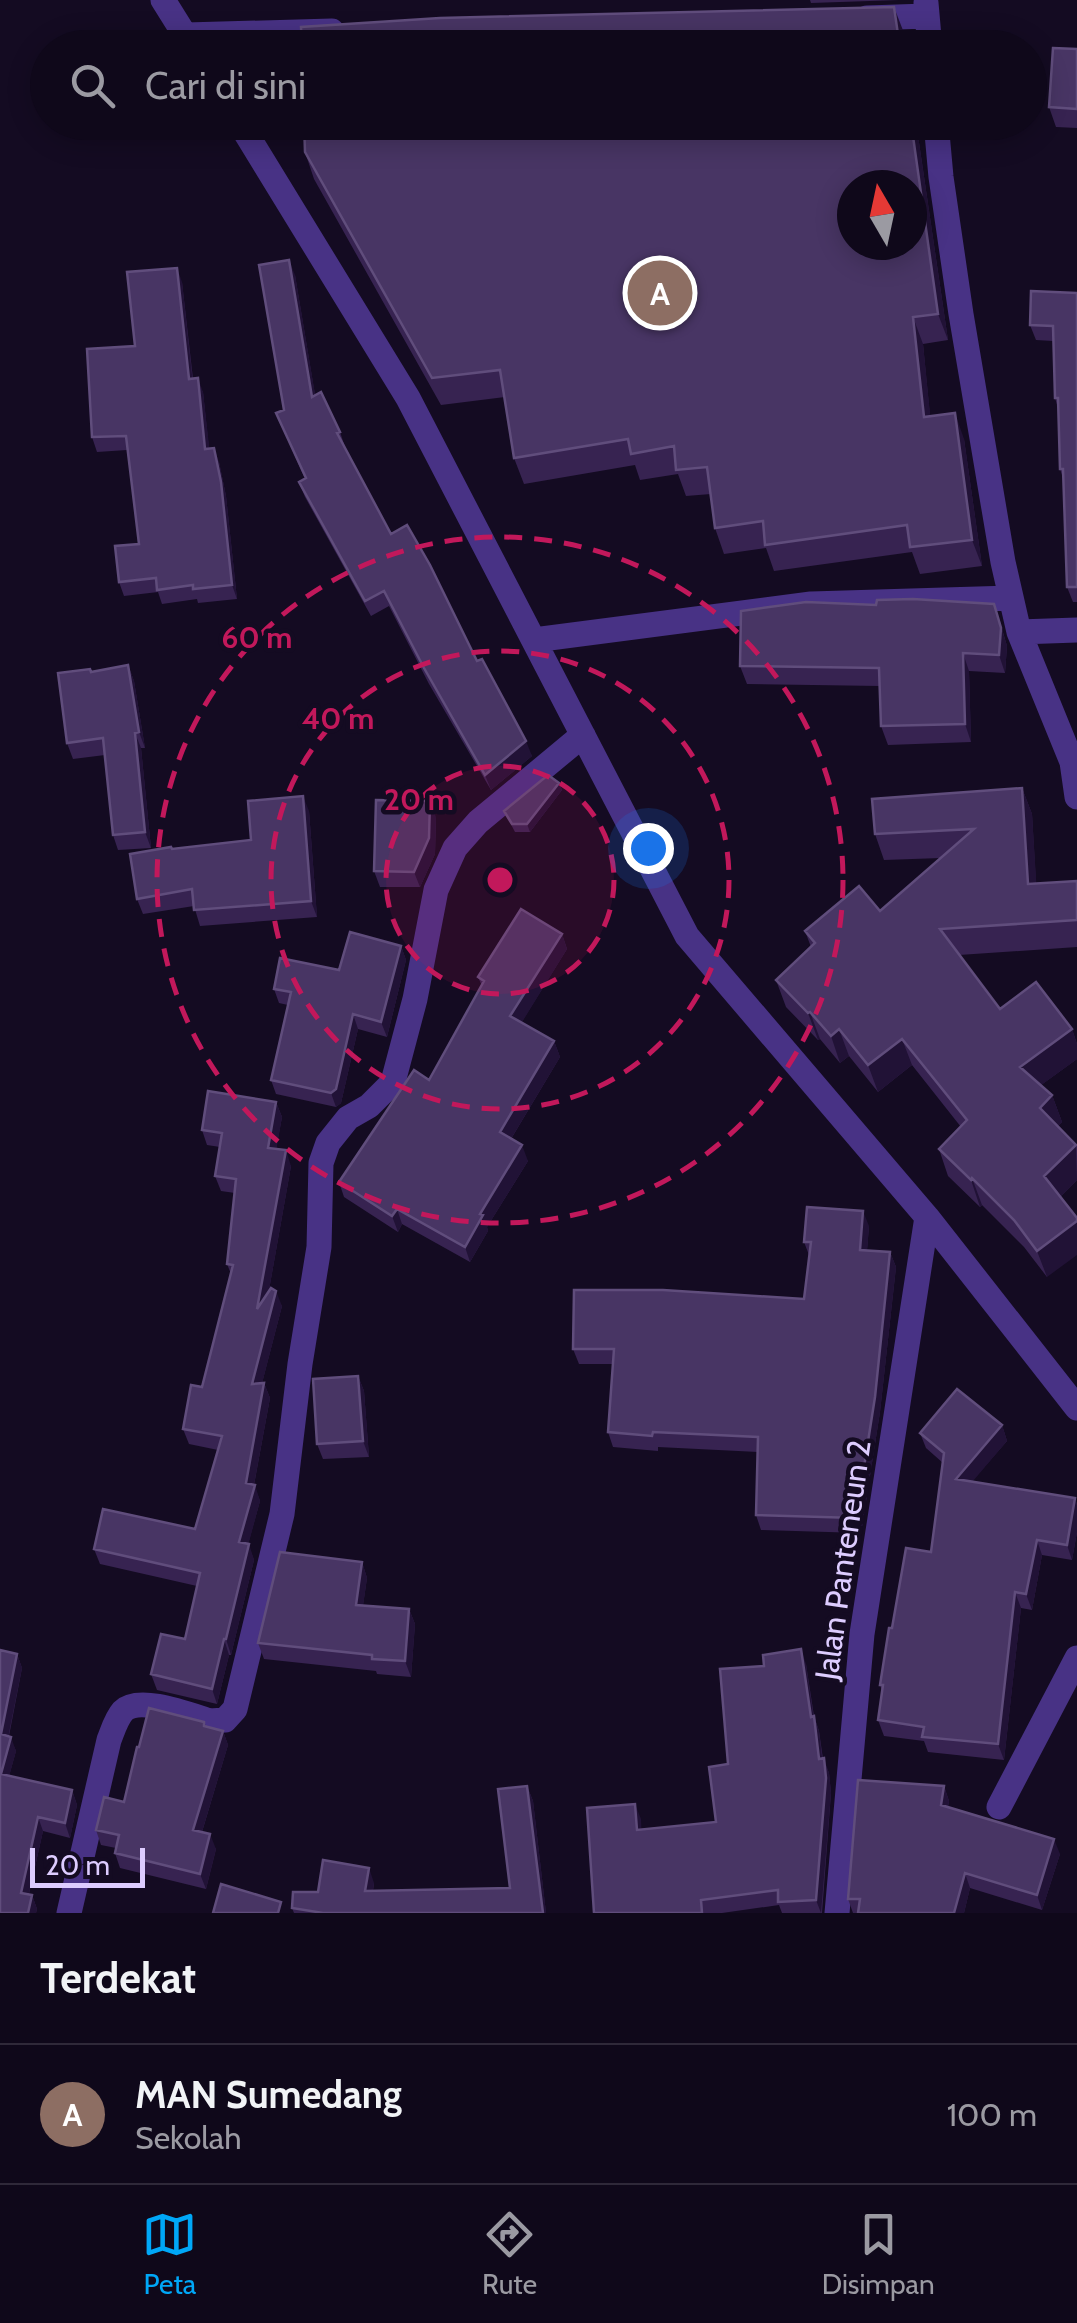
<!DOCTYPE html>
<html lang="id">
<style>
:root{--surface:#0f081a;--page:#181123;--text:#f1f3f6;--muted:#9b9aa2;--line:#2f2939;--accent:#00a7f7}
body{margin:0;font-family:Cabin,sans-serif;background:var(--page);color:var(--text)}
.compass{position:absolute;left:837px;top:170px;width:90px;height:90px;border-radius:50%;background:var(--surface);box-shadow:0 5px 25px #0003;rotate:351deg}
.scale{position:absolute;left:30px;bottom:25px;width:115px;box-sizing:border-box;padding-left:10px;border:5px solid #dcf;border-top:0;font-size:28px;line-height:35px;white-space:nowrap;color:#dcf;-webkit-text-stroke:8px #140b22;paint-order:stroke}
.you{position:absolute;left:648px;top:848px;width:35px;height:35px;margin:-25px;border:8px solid #fff;border-radius:50%;background:#1a73e8;box-shadow:0 0 0 15px #1a73e833}
.badge{display:grid;place-items:center;width:65px;height:65px;border-radius:50%;background:var(--accent);color:#fff;font-size:32px;font-weight:700}
.pin{position:absolute;translate:-50% -50%;border:5px solid #fff;box-shadow:0 2px 10px #0006}
.list{margin:0;padding:0;list-style:none}
h2{display:flex;justify-content:space-between;align-items:center;height:130px;margin:0;padding:0 40px;font-size:42px}
h2 small{font-size:32px;font-weight:400;color:var(--muted)}
.list li{display:grid;grid-template-columns:65px 1fr auto;gap:30px;align-items:center;box-sizing:border-box;height:140px;padding:0 40px;border-top:2px solid var(--line)}
.list b{display:block;font-size:38px;white-space:nowrap}
.list p{margin:0;font-size:32px;white-space:nowrap;color:var(--muted)}
.list em{font-size:32px;font-style:normal;color:var(--muted)}
.icon{flex:none;width:55px;height:55px;fill:none;stroke:currentColor;stroke-width:2;stroke-linecap:round;stroke-linejoin:round}
.map{position:relative;flex:none;width:1077px;height:1913px;overflow:hidden}
.search{position:absolute;background:var(--surface);box-shadow:0 5px 25px #0003;left:30px;right:30px;top:30px;height:110px;display:flex;align-items:center;gap:25px;box-sizing:border-box;padding:0 35px;border-radius:55px;color:var(--muted);font-size:38px}
.sheet{height:270px;background:var(--surface)}
nav{display:flex;justify-content:space-around;align-items:center;box-sizing:border-box;height:140px;border-top:2px solid var(--line);background:var(--surface);font-size:28px;color:var(--muted)}
nav a{display:grid;justify-items:center;gap:5px}
nav .on{color:var(--accent)}
.map>svg:first-child{display:block}
</style>
<div class="map">
<svg width="1077" height="1913" viewBox="0 0 1077 1913">
<rect width="100%" height="100%" fill="#140b22"/>
<g fill="none" stroke-linecap="round" stroke-linejoin="round">
<path stroke="#483285" stroke-width="25" d="M163,0L193,48
M926,3L930,48
M867,18L927,16
M186,35L332,31
M239,122L408,398L687,936L927,1217L1077,1408
M936,122L941,177L961,314L1003,562L1019,632L1072,762L1077,797
M1019,632L1077,630
M534,640L811,604L1011,598
M999,1807L1077,1658
M69,1913L109,1740C113,1730 116,1719 123,1711C139,1695 190,1715 210,1721L225,1720L235,1709L282,1514L300,1364L319,1247L321,1163L328,1143L348,1118L369,1106L393,1082L415,999L436,890L455,848L478,822L583,735
M837,1913L862,1634L927,1217"/>
</g>
<path fill="#372351" d="M810,0H899L811,3Z
M1077,49V128L1056,127L1049,107Z
M916,122L948,340L923,344L930,416L964,439L982,566L920,574L912,552L774,571L766,548L724,554L715,528L711,494L686,496L678,474L640,480L635,465L524,484L514,458L505,397L441,405L314,179L305,152Z
M295,275L315,395L340,432L345,447L391,534L477,661L532,756L491,790L429,684L389,606L371,616L305,497L299,482L305,479L276,413L284,410Z
M182,282L193,379L203,392L209,449L219,462L226,496L237,599L198,603L197,599L162,604L158,592L124,596L119,582L139,544L127,450L97,452L92,437L135,346Z
M1077,293V602H1073L1067,587L1063,478L1060,469L1058,408L1055,398L1053,341L1036,340L1030,325Z
M1000,622L1007,646L1005,673L969,671L971,742L888,745L881,726L880,686L747,684L740,666Z
M128,665L134,681L145,748H141L151,848L118,850L113,835L105,755L73,759L67,743L91,672Z
M559,783L562,790L530,832H515L504,811Z
M1022,788L1032,814L1036,883L1077,881V947L959,955L1000,1009L1072,1029L1077,1044V1059L1041,1085L1052,1095L1062,1122L1058,1126L1077,1146V1180L1060,1197L1047,1277L1024,1247L982,1205L980,1207L948,1176L939,1149L961,1127L912,1065L878,1092L849,1056L840,1063L820,1039L818,1040L786,1007L776,980L811,947L805,931L880,911L941,858L884,860L875,834Z
M309,811L317,917L200,926L194,906L143,914L137,899L172,849L251,840Z
M436,817L435,854L420,887H380L374,871Z
M562,934L567,949L521,1023L554,1041L560,1057L511,1139L528,1161L487,1227L488,1231L470,1262L402,1224L398,1232L344,1197L339,1182L429,1080L482,986L478,977Z
M401,946L406,960L387,1037L358,1029L341,1103L336,1107L276,1094L271,1080L288,1005L279,1003L274,989L339,970Z
M276,1102L282,1117L276,1149L291,1166L269,1290L282,1306L262,1383H264L270,1398L254,1485L260,1501L248,1544L254,1560L231,1655H229L217,1704L157,1690L151,1674L185,1639L197,1586L100,1564L94,1549L195,1529L218,1450L189,1444L183,1429L202,1387L231,1274L227,1264L235,1193L221,1191L215,1176L220,1147L207,1145L202,1130Z
M869,1226L867,1250L890,1252L896,1267L880,1412L861,1533L761,1530L756,1515L758,1452L658,1447V1451L613,1447L608,1432L613,1364H579L573,1349L804,1299L809,1255L804,1242Z
M358,1376L364,1391L369,1457L323,1459L317,1444Z
M1002,1425L1007,1441L972,1481L1075,1498L1077,1505V1532L1072,1560L1042,1555L1032,1610L1021,1608L1004,1760L928,1752L924,1741L884,1736L878,1720L882,1691L880,1685L892,1628L931,1552L943,1463L926,1448L920,1433Z
M362,1562L367,1578L363,1605L409,1609L415,1624L411,1677L377,1674L376,1671L264,1659L258,1643Z
M0,1650L17,1654L22,1668L9,1736L16,1751L9,1776L72,1790L77,1805L70,1838L43,1831L29,1894L32,1895L37,1909L36,1913H0Z
M806,1664L814,1716L819,1731L823,1759L829,1773L831,1793L822,1913H782L779,1905L722,1913H594L641,1819V1829L716,1822L728,1764Z
M204,1722L206,1726L223,1731L228,1745L202,1832L216,1849L206,1889L120,1868L115,1853L116,1848L101,1845L96,1830L124,1802L139,1747Z
M527,1786L533,1801L546,1913H294L292,1908L318,1892L374,1883L373,1891L510,1888Z
M944,1786L949,1801L948,1807L1060,1854L1042,1910L970,1888L964,1913H853L848,1899Z"/>
<path fill="#211236" d="M894,7L904,33L906,48H900Z
M911,122H916L948,340L938,314Z
M289,260L295,275L318,412L312,397Z
M177,268L182,282L194,393L189,379Z
M913,317L923,344L933,443L924,417Z
M198,378L203,392L211,463L205,449Z
M955,413L964,439L982,566L972,540Z
M214,448L219,462L226,496L237,599L232,585Z
M994,604L1007,646L1005,673L999,655Z
M963,653L969,671L971,742L965,724Z
M128,665L134,681L145,748L139,732Z
M135,733L141,748L151,848L145,832Z
M526,741L532,756L491,790L485,775Z
M559,783L562,790L530,832L527,824Z
M1022,788L1032,814L1038,910L1028,884Z
M303,796L309,811L317,917L311,901Z
M430,801L436,817L435,854L420,887L414,872Z
M562,934L567,949L516,1032L510,1016Z
M401,946L406,960L387,1037L381,1022Z
M810,1012L820,1039L818,1040L808,1013Z
M353,1014L358,1029L341,1103L336,1107L331,1093Z
M839,1029L849,1056L840,1063L831,1036Z
M1072,1029L1077,1044V1059L1029,1094L1020,1067Z
M902,1039L912,1065L878,1092L868,1065Z
M554,1041L560,1057L506,1147L500,1132Z
M1052,1095L1062,1122L1050,1135L1040,1108Z
M276,1102L282,1117L274,1163L268,1148Z
M522,1145L528,1161L487,1227L488,1231L470,1262L465,1247L480,1214Z
M1076,1145L1077,1180L1054,1203L1044,1176Z
M286,1150L291,1166L263,1324L257,1309Z
M972,1178L982,1205L980,1207L971,1180Z
M397,1209L402,1224L398,1232L392,1216Z
M863,1211L869,1226L866,1265L860,1250Z
M1077,1221V1255L1047,1277L1037,1251Z
M890,1252L896,1267L880,1412L861,1533L856,1518Z
M276,1291L282,1306L258,1399L252,1384Z
M358,1376L364,1391L369,1457L363,1441Z
M264,1383L270,1398L253,1490L255,1485L260,1501L245,1557L239,1542L246,1483Z
M1002,1425L1007,1441L962,1494L956,1479Z
M1075,1498L1077,1505V1532L1072,1560L1067,1545Z
M1037,1540L1042,1555L1032,1610L1026,1594Z
M249,1544L254,1560L231,1655L226,1639Z
M362,1562L367,1578L361,1620L356,1605Z
M1015,1592L1021,1608L1004,1760L998,1744Z
M409,1609L415,1624L411,1677L405,1661Z
M224,1639L229,1655L217,1704L212,1689Z
M801,1649L806,1664L814,1720V1716L819,1731L824,1774L819,1759L811,1717Z
M17,1654L22,1668L6,1748L1,1734Z
M223,1731L228,1745L198,1845L193,1830Z
M11,1737L16,1751L6,1788L1,1774Z
M824,1758L829,1773L831,1793L821,1913L816,1900Z
M527,1786L533,1801L546,1913H543Z
M944,1786L949,1801L946,1820L941,1805Z
M72,1790L77,1805L70,1838L65,1823Z
M635,1804L641,1819L642,1844L637,1830Z
M38,1817L43,1831L26,1907L21,1893Z
M210,1834L216,1849L206,1889L200,1874Z
M1054,1839L1060,1854L1042,1910L1037,1895Z
M369,1868L374,1883L370,1906L365,1891Z
M965,1873L970,1888L964,1913H954Z
M32,1895L37,1909L36,1913H28Z"/>
<path fill="#483564" stroke="#604d7c" stroke-width="2.5" fill-rule="evenodd" d="M894,7L900,48H302L301,27L440,18Z
M1053,48L1077,49V109L1049,107Z
M304,122H911L938,314L913,317L924,417L955,413L972,540L910,547L907,525L765,545L763,521L715,528L707,467L676,470L674,446L631,454L628,439L514,458L500,370L432,378L305,152ZM852,185H912V245H852Z
M289,260L312,397L321,392L340,432L337,433L391,534L407,525L430,565L477,661L482,659L526,741L485,775L424,668L384,591L365,601L299,482L306,478L276,413L284,410L259,265Z
M177,268L189,379L198,378L205,449L214,448L221,482L232,585L193,589V585L157,590L156,578L119,582L115,546L139,544L126,436L92,437L87,349L135,346L127,272Z
M1031,291L1077,293V587H1067L1063,469H1060L1058,398H1055L1053,326L1030,325Z
M913,599L994,604L1001,628L999,655L963,653L965,724L881,726L879,668L740,666L741,611L806,602L876,605L877,600Z
M128,665L139,732L135,733L145,832L113,835L103,738L67,743L58,673L90,669L91,672Z
M548,775L559,783L527,824H512L504,811Z
M1022,788L1028,884L1077,881V920L940,929L1000,1009L1036,982L1072,1029L1020,1067L1052,1095L1040,1108L1076,1145L1044,1176L1077,1218V1221L1037,1251L1014,1220L972,1178L971,1180L939,1149L967,1120L902,1039L868,1065L839,1029L831,1036L810,1012L808,1013L776,980L815,943L805,931L859,886L880,911L974,829L875,834L872,799Z
M303,796L311,901L194,910L192,889L137,899L130,854L171,847L172,849L251,840L248,801Z
M376,800L430,801L429,838L414,872L374,871Z
M521,909L562,934L510,1016L554,1041L500,1132L522,1145L480,1214L483,1215L465,1247L397,1209L392,1216L339,1182L414,1070L429,1080L484,981L478,977Z
M350,932L401,946L381,1022L353,1014L336,1089L331,1093L271,1080L291,992L274,989L280,958L339,970Z
M208,1091L276,1102L268,1148L286,1150L257,1309L271,1288L276,1291L252,1384L264,1383L246,1483L255,1485L239,1542L249,1544L226,1639H224L212,1689L151,1674L161,1634L185,1639L200,1573L94,1549L103,1509L195,1529L222,1436L183,1429L191,1385L202,1387L233,1265L227,1264L236,1179L215,1176L222,1133L202,1130Z
M807,1207L863,1211L860,1250L890,1252L875,1397L856,1518L756,1515L758,1437L653,1432L652,1436L608,1432L614,1349H573L574,1290H663L804,1299L811,1242H804Z
M358,1376L363,1441L317,1444L313,1379Z
M957,1389L1002,1425L956,1479L1075,1498L1067,1545L1037,1540L1026,1594L1015,1592L998,1744L922,1737L924,1727L878,1720L883,1685H880L889,1628H892L906,1548L931,1552L944,1453L920,1433Z
M280,1552L362,1562L356,1605L409,1609L405,1661L372,1659V1655L258,1643Z
M801,1649L811,1717L814,1716L819,1759L824,1758L826,1778L816,1900L778,1902V1890L701,1900L702,1913H594L587,1808L635,1804L637,1830L716,1822L709,1767L728,1764L720,1669L764,1666L763,1655Z
M0,1650L17,1654L1,1734L11,1737L1,1774L72,1790L65,1823L38,1817L21,1893L32,1895L28,1913H0Z
M149,1708L204,1722V1726L223,1731L193,1830L210,1834L200,1874L115,1853L119,1835L96,1830L104,1797L124,1802L137,1747H139Z
M858,1780L944,1786L941,1805L1054,1839L1037,1895L965,1873L954,1913H858L860,1899H848Z
M527,1786L543,1913H323L292,1908L293,1892H318L323,1860L369,1868L365,1891L510,1888L498,1789Z
M221,1884L281,1902L278,1913H213Z"/>
<circle cx="500" cy="880" r="114" fill="#c2185b" fill-opacity=".12"/>
<g fill="none" stroke="#c2185b" stroke-width="5" stroke-dasharray="18 12">
<circle cx="500" cy="880" r="114"/>
<circle cx="500" cy="880" r="229"/>
<circle cx="500" cy="880" r="343"/>
</g>
<g text-anchor="middle" stroke-width="9" stroke-linejoin="round" paint-order="stroke">
<g font-size="32" fill="#dcf" stroke="#140b22">
<text transform="translate(843 1560) rotate(-82)" y="11">Jalan Panteneun 2</text>
</g>
</g>
<circle cx="500" cy="880" r="15" fill="#c2185b" stroke="#140b22" stroke-width="5"/>
<g font-size="30" text-anchor="middle" font-weight="bold" fill="#c2185b" stroke="#140b22" stroke-width="9" stroke-linejoin="round" paint-order="stroke">
<text x="257" y="648">60 m</text>
<text x="338" y="729">40 m</text>
<text x="419" y="810">20 m</text>
</g>
</svg>
<svg class="compass" viewBox="-18 -18 36 36"><path d="M0-13l5 13h-10z" fill="#e53935"/><path d="M0 13l5-13h-10z" fill="#9b9aa2"/></svg>
<div class="scale">20 m</div>
<div class="you"></div>
<div class="pin badge" style="left:660px;top:293px;background:#8d6e63">A</div>
<div class="search"><svg class="icon" aria-label="search" viewBox="0 0 24 24"><circle cx="10" cy="10" r="6"/><path d="M15 15l6 6"/></svg>Cari di sini</div>
</div>
<section class="sheet">
<h2>Terdekat<small></small></h2>
<ul class="list">
<li><span class="badge" style="background:#8d6e63">A</span><div><b>MAN Sumedang</b><p>Sekolah</p></div><em>100 m</em></li>
</ul>
</section>
<nav>
<a class="on"><svg class="icon" aria-label="map" viewBox="0 0 24 24"><path d="M3 6l6-2 6 2 6-2v14l-6 2-6-2-6 2zM9 4v14M15 6v14"/></svg>Peta</a>
<a><svg class="icon" aria-label="directions" viewBox="0 0 24 24"><path d="M12 3l9 9-9 9-9-9zM9 14v-3h6M13 9l2 2-2 2"/></svg>Rute</a>
<a><svg class="icon" aria-label="saved" viewBox="0 0 24 24"><path d="M7 4h10v16l-5-4-5 4z"/></svg>Disimpan</a>
</nav>
